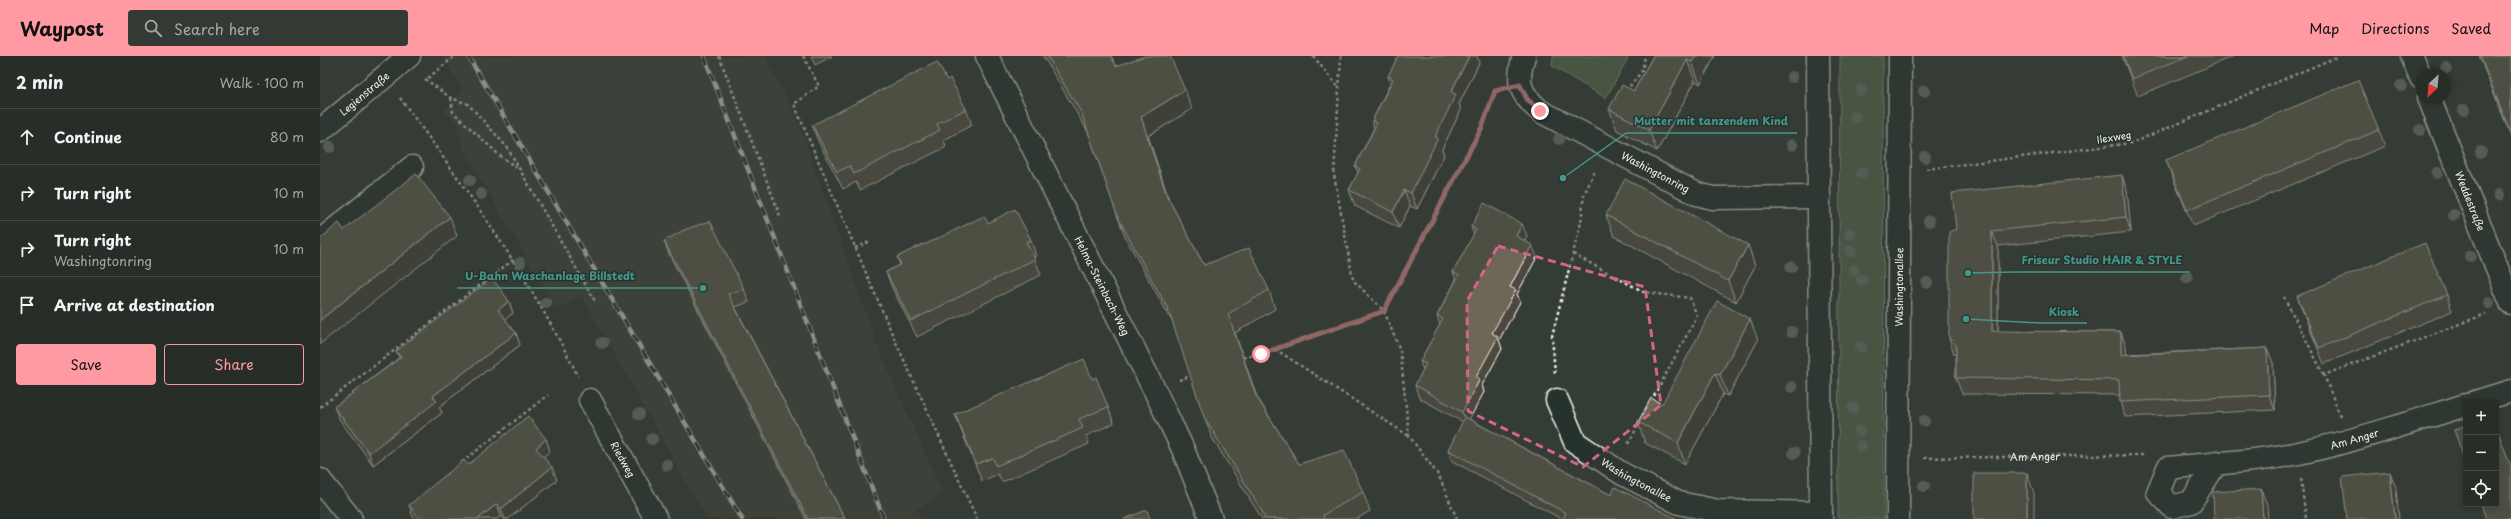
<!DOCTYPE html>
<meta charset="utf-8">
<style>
:root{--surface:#272e28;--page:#333a34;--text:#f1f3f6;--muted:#a4a8a8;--line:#434a45;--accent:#ff9aa2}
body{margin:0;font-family:"Playpen Sans",sans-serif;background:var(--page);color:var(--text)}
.controls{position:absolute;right:12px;bottom:12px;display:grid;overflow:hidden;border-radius:4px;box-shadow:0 2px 6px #0003}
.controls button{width:36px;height:36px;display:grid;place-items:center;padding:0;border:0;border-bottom:1px solid var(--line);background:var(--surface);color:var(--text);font:20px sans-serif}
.compass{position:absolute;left:2095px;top:12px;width:36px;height:36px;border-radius:50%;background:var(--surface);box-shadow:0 2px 6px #0003;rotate:206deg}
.stop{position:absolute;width:12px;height:12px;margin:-9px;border:3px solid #ff9aa2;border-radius:50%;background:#fff}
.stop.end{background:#ff9aa2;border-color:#fff;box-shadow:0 1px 4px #0008}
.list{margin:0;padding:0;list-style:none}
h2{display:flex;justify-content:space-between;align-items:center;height:52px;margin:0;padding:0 16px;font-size:17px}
h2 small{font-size:13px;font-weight:400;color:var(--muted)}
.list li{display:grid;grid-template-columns:26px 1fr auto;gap:12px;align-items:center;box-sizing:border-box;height:56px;padding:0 16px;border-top:1px solid var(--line)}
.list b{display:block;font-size:15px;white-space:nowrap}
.list p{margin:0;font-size:13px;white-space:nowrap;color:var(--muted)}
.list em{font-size:13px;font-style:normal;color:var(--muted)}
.actions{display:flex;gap:8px;padding:12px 16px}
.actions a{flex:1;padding:9px 0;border:1px solid var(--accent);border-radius:4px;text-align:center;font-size:14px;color:var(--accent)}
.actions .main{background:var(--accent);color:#111}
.icon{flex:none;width:22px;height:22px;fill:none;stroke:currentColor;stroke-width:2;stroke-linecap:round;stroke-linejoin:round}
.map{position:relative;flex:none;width:2191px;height:463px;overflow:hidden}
header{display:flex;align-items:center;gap:24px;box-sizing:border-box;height:56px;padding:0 20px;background:var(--accent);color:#111}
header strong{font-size:19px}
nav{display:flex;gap:22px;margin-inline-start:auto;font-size:14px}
.search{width:280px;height:36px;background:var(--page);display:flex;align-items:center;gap:10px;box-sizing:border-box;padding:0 14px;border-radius:4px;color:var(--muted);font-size:15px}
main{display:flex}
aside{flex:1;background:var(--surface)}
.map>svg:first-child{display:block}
</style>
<header>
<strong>Waypost</strong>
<div class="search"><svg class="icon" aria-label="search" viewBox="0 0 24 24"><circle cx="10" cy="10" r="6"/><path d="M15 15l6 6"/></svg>Search here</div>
<nav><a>Map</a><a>Directions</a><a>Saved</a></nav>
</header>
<main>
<aside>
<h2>2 min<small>Walk · 100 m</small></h2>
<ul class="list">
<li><svg class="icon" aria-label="ahead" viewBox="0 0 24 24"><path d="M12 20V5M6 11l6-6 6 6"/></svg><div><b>Continue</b></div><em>80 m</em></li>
<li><svg class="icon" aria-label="right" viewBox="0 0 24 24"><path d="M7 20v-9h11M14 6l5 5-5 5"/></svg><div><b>Turn right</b></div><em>10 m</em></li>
<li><svg class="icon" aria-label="right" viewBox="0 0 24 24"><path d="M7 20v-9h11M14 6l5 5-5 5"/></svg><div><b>Turn right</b><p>Washingtonring</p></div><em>10 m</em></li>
<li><svg class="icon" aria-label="arrive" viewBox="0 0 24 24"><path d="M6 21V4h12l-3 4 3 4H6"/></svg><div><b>Arrive at destination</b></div></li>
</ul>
<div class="actions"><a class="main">Save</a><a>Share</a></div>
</aside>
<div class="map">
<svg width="2191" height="463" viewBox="0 0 2191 463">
<rect width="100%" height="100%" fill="#343d35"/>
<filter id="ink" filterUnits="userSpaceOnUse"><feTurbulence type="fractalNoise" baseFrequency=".025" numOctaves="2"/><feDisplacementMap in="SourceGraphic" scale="8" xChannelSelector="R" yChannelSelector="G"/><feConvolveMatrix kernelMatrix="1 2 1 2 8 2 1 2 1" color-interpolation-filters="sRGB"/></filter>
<g filter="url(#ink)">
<path fill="#45493f" d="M123,0H445L476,60L557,289L623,438L597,453L601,463H387L261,239L237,254L144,94L136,72L139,68L124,55L142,35Z"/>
<path fill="#5e7357" stroke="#a9b2a0" d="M1233,0H1309L1286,42L1232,10Z
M1520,0H1563L1564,463H1518Z"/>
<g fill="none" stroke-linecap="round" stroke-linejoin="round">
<g stroke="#f4f1e8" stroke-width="25">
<g id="minor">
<path id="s2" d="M667,0L835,335L862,391L891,463"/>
<path id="s3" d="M1204,0C1196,26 1199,37 1220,55L1377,138L1393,142L1499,141"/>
<path d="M1498,0L1501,463"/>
<path d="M2092,0L2101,22"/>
<path id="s4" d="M2109,42L2191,247"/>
<path id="s5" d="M0,75L89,0"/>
<path d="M0,185L92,111"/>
<path id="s6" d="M270,344L336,463"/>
<path id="s7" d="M1237,344L1255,386L1301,417L1359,447L1398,455L1501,457"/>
<path d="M2155,346L2191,335"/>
<path id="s8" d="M1897,406L1871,446L1852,451L1838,436L1848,412C1891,407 1937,406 1979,397C2035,385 2091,366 2146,349"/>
<path d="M0,424L31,463"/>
<path id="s9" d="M1578,463L1580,0"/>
</g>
</g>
<g stroke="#f4f1e8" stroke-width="2.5" stroke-dasharray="3 3" stroke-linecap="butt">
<path d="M399,0L461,162"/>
<path d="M483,0L499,30L474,48L573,280L657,463"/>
<path d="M993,0L1019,32"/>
<path d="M1021,0L1014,118L1033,224L1064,255L1080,294L1089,380L1119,420L1137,463"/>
<path d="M108,22L135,0"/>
<path d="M105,23L131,42L148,48L187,91L276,247"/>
<path d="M1306,35L1322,15L1325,0"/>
<path d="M80,42C145,130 209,221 258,320"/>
<path d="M131,42L133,56L179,99L197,112"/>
<path d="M1606,113L1812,87L2019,0"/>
<path d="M535,192L549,186"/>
<path d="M1253,198L1324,236L1370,242L1377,260L1332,344"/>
<path d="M1964,241L2004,319"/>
<path d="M955,293L1089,380"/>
<path d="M923,301L941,298L1064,255L1162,71L1175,37"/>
<path d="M1235,317L1232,280L1261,166L1264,139L1275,115"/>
<path d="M859,324L870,320"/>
<path d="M0,351L193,204"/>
<path d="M2020,360L2004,319L2166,258"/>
<path d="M1308,388L1320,366"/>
<path id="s1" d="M1604,402L1825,399"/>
<path d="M142,406L228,339"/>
<path d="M1981,423L1986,463"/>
</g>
<use href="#minor" stroke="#26332d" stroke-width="22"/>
<g stroke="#f4f1e8" stroke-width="4.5">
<path id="rail" d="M148,0L422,463
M384,0L564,463"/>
</g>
<use href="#rail" stroke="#26332d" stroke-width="3" stroke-dasharray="9" stroke-linecap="butt"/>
</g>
<g fill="#7d8478">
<circle cx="2126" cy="12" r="6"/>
<circle cx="1472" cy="21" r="6"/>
<circle cx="2081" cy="30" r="6"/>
<circle cx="1541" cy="35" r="6"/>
<circle cx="1604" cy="35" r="6"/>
<circle cx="2144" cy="54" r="6"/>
<circle cx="1535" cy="61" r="6"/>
<circle cx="2100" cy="74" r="6"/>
<circle cx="1239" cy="83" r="6"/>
<circle cx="1472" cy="89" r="6"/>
<circle cx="10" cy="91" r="6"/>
<circle cx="2161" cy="96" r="6"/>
<circle cx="1605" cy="101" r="6"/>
<circle cx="1542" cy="117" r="6"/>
<circle cx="2117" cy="117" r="6"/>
<circle cx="150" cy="124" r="6"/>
<circle cx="161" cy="138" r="6"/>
<circle cx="2179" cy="139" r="6"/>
<circle cx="2134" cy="159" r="6"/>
<circle cx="1609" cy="165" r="6"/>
<circle cx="1530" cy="178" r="6"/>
<circle cx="1531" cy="195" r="6"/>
<circle cx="2150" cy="200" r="6"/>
<circle cx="200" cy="207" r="6"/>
<circle cx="1471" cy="211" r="6"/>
<circle cx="1534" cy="214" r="6"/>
<circle cx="1867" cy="221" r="6"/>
<circle cx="1542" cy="224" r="6"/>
<circle cx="1607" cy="227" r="6"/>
<circle cx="226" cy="247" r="6"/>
<circle cx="2169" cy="247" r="6"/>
<circle cx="1472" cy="276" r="6"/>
<circle cx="282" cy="287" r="6"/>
<circle cx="1541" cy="291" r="6"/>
<circle cx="1472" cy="331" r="6"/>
<circle cx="1533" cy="352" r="6"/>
<circle cx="319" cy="358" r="6"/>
<circle cx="1604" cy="365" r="6"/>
<circle cx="1539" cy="375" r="6"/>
<circle cx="332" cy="383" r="6"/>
<circle cx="1541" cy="390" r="6"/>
<circle cx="1474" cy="397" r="6"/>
<circle cx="347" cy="409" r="6"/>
<circle cx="1604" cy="430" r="6"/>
</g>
<path fill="#5f584a" stroke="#f4f1e8" d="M491,0H512L495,9Z
M723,0H791L796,10L872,53L828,80L849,144L884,209L949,234L955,253L915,277L937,341L979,408L1043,436L1050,455L1036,463H942L891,380L854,269L805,181L768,76Z
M1333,0H1395L1380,28L1375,25L1337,95L1297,74L1289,53L1314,35Z
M1802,0H1914L1818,40Z
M2159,0H2191V80Z
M1159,7L1139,48L1141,54L1122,93L1124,99L1097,153L1090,150L1079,172L1035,150L1029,134L1038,117L1035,110L1054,72L1052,65L1070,28L1068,20Z
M627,24L646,53L652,69L624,84L626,91L540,134L536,126L523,133L498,85L492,69Z
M2059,74L2065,90L1873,170L1852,120L1846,104Z
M1807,134L1811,176L1678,190V276H1801L1806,291V298L1947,292L1953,307L1955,354L1805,361L1800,346V339L1642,338L1636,322V299L1634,298L1629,282L1636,173Z
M1286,159L1428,189L1435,210L1416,246L1294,180Z
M668,167L711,184L716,200L714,201L721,219L597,281L572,232L566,216L580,209L577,201Z
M1151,171L1207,180L1205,184L1217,201L1197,238L1200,246L1179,284L1182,293L1162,329L1164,336L1149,363L1291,439L1357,463H1242L1132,405L1128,394L1143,366L1099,342L1095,329L1103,314L1100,305L1120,269L1117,260L1136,224L1133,216L1154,179Z
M344,185L424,233L429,246L415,251L525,463H486L349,198Z
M2127,239L2132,255L2004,308L1983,256L1977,240Z
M189,245L193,257L185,263L196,277L200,289L119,351L122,357L53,409L19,363L14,351L79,302L76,295Z
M1438,284L1408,340L1403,338L1365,408L1325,387L1318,366L1342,348Z
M772,323L788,351L794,367L766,380L769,388L682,426L678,418L662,425L641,374L635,358Z
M226,383L230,395L223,401L237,424L188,463H184L181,460L177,463H95L93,461L89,449L148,409Z"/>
<path fill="#4d473c" stroke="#f4f1e8" d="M1149,0H1157L1159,7L1139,48L1141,54L1122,93L1124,99L1097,153L1091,137L1115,81L1131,36Z
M1376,0H1395L1380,28L1372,6Z
M1367,4L1375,25L1337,95L1329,74Z
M865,34L872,53L828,80L854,159L847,140L821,61Z
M1802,119L1807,134L1811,176L1806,161Z
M1084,134L1090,150L1079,172L1073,156Z
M130,161L137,180L0,288V264Z
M1202,168L1207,180L1201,192L1196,180Z
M1672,175L1678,190V291L1672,275Z
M1212,189L1217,201L1197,238L1200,246L1179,284L1182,293L1162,329L1164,336L1147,368L1142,356L1172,277L1190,231Z
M1428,189L1435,210L1416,246L1408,225Z
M189,245L193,257L182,266L178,254Z
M1430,263L1438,284L1408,340L1400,319Z
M1801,276L1806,291L1807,314L1801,299Z
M196,277L200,289L119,351L122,357L53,409L49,397L113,340Z
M1947,292L1953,307L1955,354L1949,339Z
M1395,317L1403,338L1365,408L1358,387Z
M226,383L230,395L220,404L216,392Z
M232,411L237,424L188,463H185L181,453Z
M2070,416L2076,432L2079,463H2075Z
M1707,417L1714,437V463H1707Z
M1941,433L1947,449L1948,463H1943Z
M177,448L181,460L177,463H158Z"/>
<path fill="#6e6656" stroke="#f4f1e8" d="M727,0H791L796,10L825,0H850L865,34L821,61L847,140L884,209L929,192L949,234L908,258L936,340L979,408L1024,394L1043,436L1003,459L1004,463H945L942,455L884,361L848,253L798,162L762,58Z
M1078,0H1149L1131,36L1136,38L1115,81L1118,82L1091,137L1084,134L1073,156L1029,134L1040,113L1035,110L1057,67L1052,65L1073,23L1068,20Z
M1333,0H1376L1372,6L1367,4L1329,74L1289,53L1302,29L1314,35Z
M1803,0H1868L1812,23Z
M2160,0H2191V78Z
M617,6L627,24L630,22L646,53L617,68L620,74L534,118L530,110L517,116L492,69Z
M2038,24L2059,74L1867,154L1846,104Z
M96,118L130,161L0,264V183L19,167L24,174Z
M1802,119L1806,161L1672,175V275L1801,276V299L1947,292L1949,339L1800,346L1799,324L1636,322V289L1629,282V176L1636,173L1632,137Z
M1305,123L1428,189L1408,225L1286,159Z
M1164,147L1202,168L1196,180L1212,189L1190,231L1196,234L1172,277L1178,281L1156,321L1160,323L1142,356L1095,329L1106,308L1100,305L1123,263L1117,260L1139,219L1133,216L1156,174L1151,171Z
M695,153L711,184L706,186L715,203L591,265L566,216L581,208L577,201L603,188L604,189L664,160L668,167Z
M390,165L424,233L408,238L525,463H488L344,185L364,174Z
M2105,187L2127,239L1999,292L1977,240Z
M172,222L189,245L178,254L196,277L113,340L117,345L49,397L14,351L81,301L76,295Z
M1397,245L1430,263L1400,319L1395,317L1358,387L1318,366L1331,342L1342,348Z
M764,303L772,323L776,321L788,351L759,363L763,372L676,410L673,402L656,408L635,358Z
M208,360L226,383L216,392L232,411L181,453L177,448L158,463H100L89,449L144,404L148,409Z
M1145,361L1291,439L1295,431L1357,463H1243L1246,457L1128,394Z
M2146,369V408L2134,374Z
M2176,370L2191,411V463H2166L2161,448H2176Z
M2070,416L2075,463H2027L2022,421Z
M1654,417H1707V463H1654Z
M1941,433L1943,463H1894L1893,436Z
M827,454L830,463H804Z"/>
</g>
<g fill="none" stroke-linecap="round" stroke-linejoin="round" filter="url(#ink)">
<path stroke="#ff9aa2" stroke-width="5" d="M941,298L1064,255L1162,71L1175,35L1200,29L1207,43L1220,55"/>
</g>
<path d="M0 0H2191V463H0ZM1178,190L1325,231L1341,349L1263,411L1148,355L1147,245Z" fill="#343d35" fill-opacity=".55" fill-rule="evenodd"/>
<path fill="none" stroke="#d4648c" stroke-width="3" stroke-dasharray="8 5" stroke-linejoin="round" d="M1178,190L1325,231L1341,349L1263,411L1148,355L1147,245Z"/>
<g text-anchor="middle" stroke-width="3" stroke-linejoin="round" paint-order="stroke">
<g font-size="10" fill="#f4f1e8" stroke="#26332d">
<text dy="4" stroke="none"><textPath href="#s5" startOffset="58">Legienstraße</textPath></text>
<text transform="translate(1794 81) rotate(-9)" y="4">Ilexweg</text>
<text dy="4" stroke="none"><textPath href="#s3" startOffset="193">Washingtonring</textPath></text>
<text dy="4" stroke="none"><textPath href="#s4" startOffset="111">Weddestraße</textPath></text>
<text dy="4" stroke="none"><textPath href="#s2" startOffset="257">Helma-Steinbach-Weg</textPath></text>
<text dy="4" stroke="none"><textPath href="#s9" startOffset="232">Washingtonallee</textPath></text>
<text dy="4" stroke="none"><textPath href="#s8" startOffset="303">Am Anger</textPath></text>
<text dy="4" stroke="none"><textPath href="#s1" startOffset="111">Am Anger</textPath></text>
<text dy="4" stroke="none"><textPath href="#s6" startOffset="68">Riedweg</textPath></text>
<text dy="4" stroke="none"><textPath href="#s7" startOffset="118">Washingtonallee</textPath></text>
</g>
</g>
<path fill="none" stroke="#48958c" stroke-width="1.5" d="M1243 122L1306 77H1477M1648 217L1694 216H1870M383 232L323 232H137M1646 263L1721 267H1767"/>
<g fill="#48958c" stroke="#26332d" stroke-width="1.5">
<circle cx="1243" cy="122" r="4"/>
<circle cx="1648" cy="217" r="4"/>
<circle cx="383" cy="232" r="4"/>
<circle cx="1646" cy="263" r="4"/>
</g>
<g font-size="11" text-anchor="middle" font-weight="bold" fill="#48958c" stroke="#26332d" stroke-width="3" stroke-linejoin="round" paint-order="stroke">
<text x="1391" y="69">Mutter mit tanzendem Kind</text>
<text x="1782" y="208">Friseur Studio HAIR &amp; STYLE</text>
<text x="230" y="224">U-Bahn Waschanlage Billstedt</text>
<text x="1744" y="260">Kiosk</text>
</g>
</svg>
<div class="controls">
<button>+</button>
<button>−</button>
<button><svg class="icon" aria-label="locate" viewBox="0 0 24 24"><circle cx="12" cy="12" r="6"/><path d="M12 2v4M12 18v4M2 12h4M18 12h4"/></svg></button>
</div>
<svg class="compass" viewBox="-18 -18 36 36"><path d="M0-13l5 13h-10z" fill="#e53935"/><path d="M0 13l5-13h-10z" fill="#a4a8a8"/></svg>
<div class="stop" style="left:941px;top:298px"></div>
<div class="stop end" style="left:1220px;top:55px"></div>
</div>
</main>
